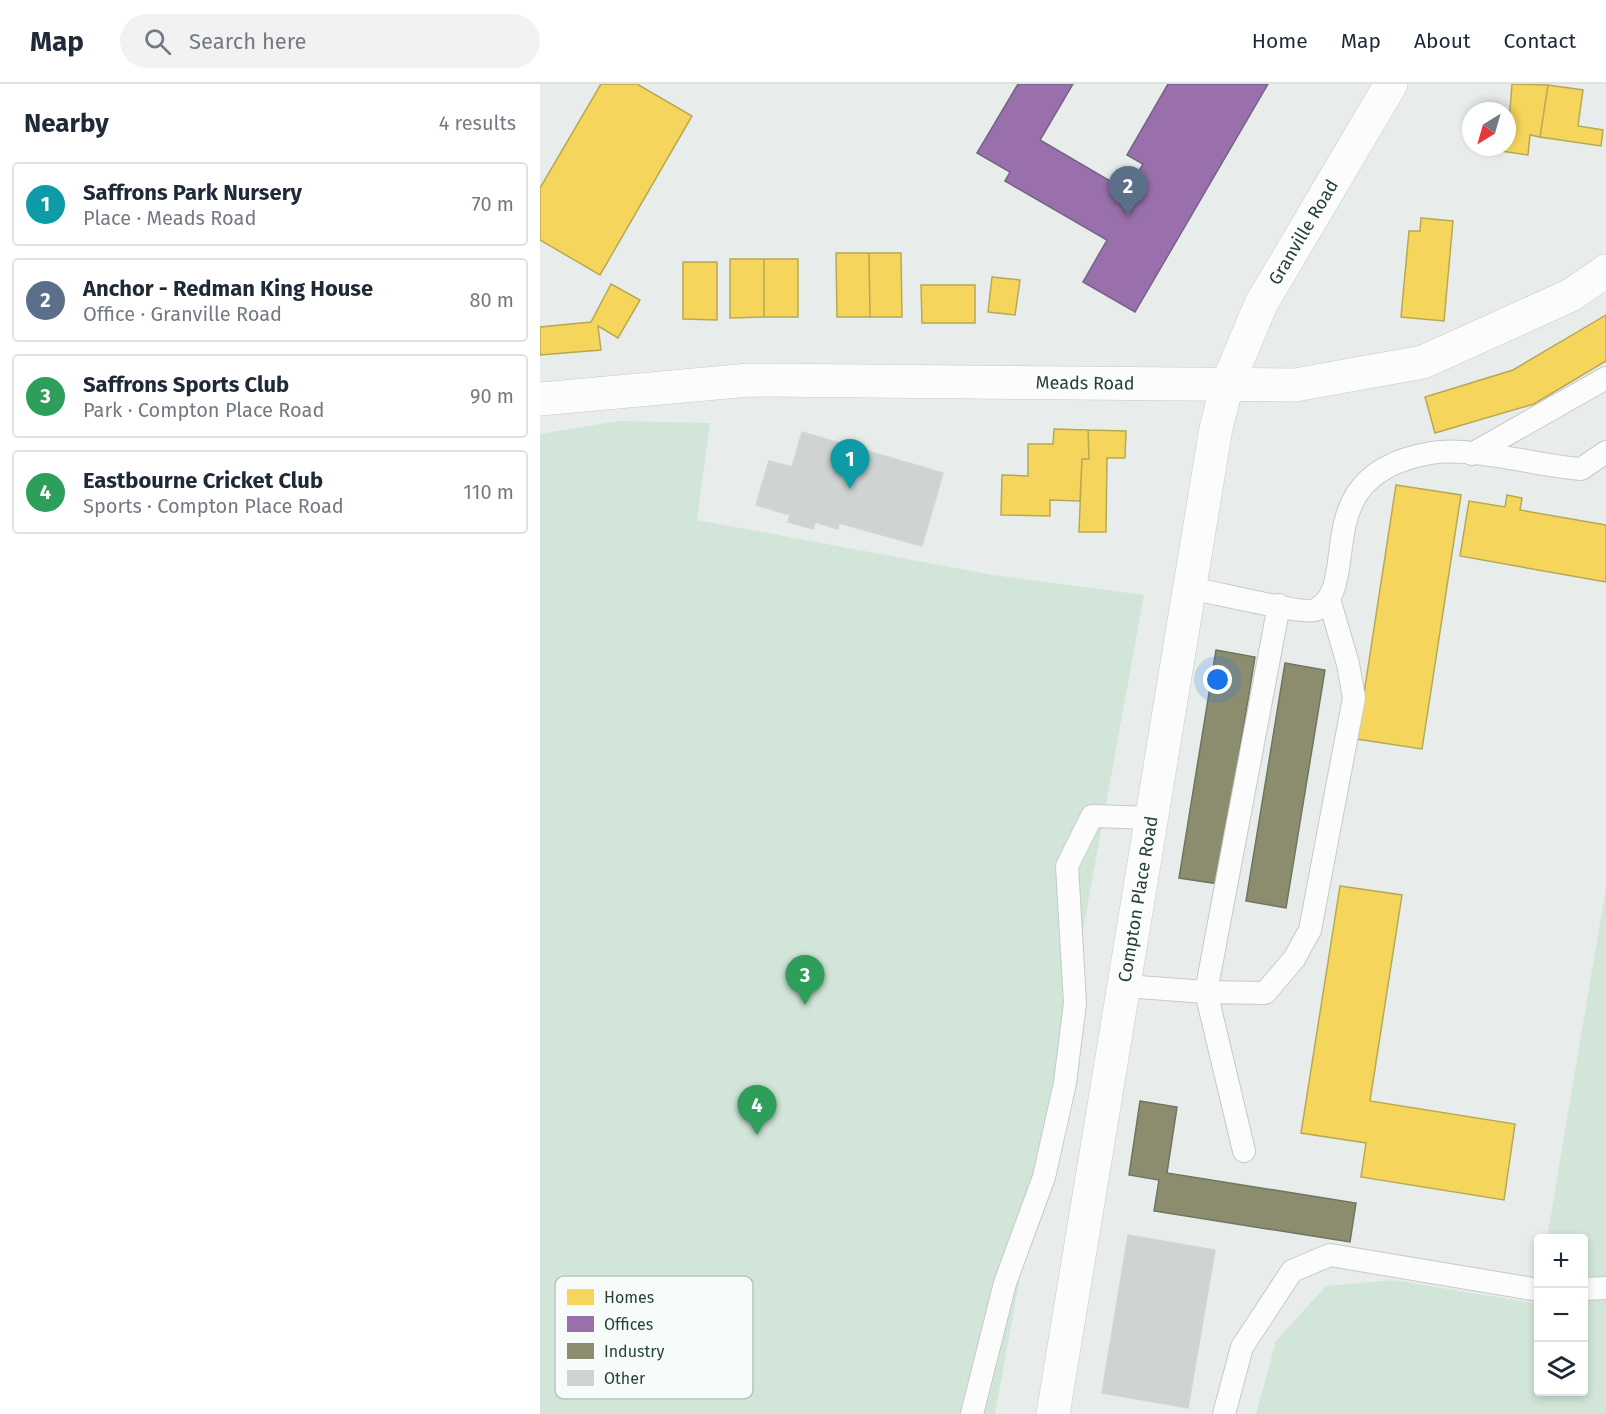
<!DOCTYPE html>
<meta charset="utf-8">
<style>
:root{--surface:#fff;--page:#f2f2f3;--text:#1f2937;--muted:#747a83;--line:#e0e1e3;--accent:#d93025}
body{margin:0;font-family:"Fira Sans",sans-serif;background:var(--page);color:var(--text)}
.controls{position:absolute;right:18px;bottom:18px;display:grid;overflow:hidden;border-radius:6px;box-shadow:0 3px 9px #0003}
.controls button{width:54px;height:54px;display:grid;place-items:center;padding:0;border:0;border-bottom:2px solid var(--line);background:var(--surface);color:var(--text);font:30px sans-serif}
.compass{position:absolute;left:922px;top:18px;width:54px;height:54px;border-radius:50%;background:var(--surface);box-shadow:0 3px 9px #0003;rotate:217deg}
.you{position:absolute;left:678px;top:596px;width:21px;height:21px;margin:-15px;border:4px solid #fff;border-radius:50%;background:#1a73e8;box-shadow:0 0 0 9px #1a73e833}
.badge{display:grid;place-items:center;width:39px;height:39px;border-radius:50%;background:var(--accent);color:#fff;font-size:20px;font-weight:700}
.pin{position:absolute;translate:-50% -50px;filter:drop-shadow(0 2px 3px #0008)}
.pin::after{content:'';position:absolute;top:32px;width:21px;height:18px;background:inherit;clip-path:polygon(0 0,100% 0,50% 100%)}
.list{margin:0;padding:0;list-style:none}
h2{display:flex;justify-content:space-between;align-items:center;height:78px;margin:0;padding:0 24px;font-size:26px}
h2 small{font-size:20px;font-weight:400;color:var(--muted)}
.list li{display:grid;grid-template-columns:39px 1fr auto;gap:18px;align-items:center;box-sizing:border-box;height:84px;margin:0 12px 12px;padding:0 12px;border:2px solid var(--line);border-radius:6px}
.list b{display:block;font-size:22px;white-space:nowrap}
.list p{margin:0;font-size:20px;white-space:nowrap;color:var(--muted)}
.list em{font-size:20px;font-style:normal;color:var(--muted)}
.icon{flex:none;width:33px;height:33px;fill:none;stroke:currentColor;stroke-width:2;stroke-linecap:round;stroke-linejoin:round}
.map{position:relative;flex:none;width:1066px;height:1330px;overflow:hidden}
header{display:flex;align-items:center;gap:36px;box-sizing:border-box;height:84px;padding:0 30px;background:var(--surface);border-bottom:2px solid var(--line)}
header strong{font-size:28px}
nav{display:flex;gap:33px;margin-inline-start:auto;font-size:21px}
.search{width:420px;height:54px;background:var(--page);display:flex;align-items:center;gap:15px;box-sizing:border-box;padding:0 21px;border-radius:33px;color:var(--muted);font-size:22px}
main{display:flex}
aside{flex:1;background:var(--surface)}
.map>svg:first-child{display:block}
</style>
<header>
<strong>Map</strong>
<div class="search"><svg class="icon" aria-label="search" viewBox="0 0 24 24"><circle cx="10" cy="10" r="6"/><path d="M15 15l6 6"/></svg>Search here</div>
<nav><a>Home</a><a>Map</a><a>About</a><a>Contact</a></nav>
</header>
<main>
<aside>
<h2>Nearby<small>4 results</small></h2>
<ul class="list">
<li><span class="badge" style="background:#0f9aa8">1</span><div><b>Saffrons Park Nursery</b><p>Place · Meads Road</p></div><em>70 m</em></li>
<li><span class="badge" style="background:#5c6f8a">2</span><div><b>Anchor - Redman King House</b><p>Office · Granville Road</p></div><em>80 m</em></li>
<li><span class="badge" style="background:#2e9e5b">3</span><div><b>Saffrons Sports Club</b><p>Park · Compton Place Road</p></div><em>90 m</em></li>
<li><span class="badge" style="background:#2e9e5b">4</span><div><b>Eastbourne Cricket Club</b><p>Sports · Compton Place Road</p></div><em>110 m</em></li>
</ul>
</aside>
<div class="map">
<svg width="1066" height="1330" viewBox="0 0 1066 1330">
<rect width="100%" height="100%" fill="#e8edeb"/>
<path fill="#d1e6d8" d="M79,337L170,339L157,436L453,491L604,511L455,1330H0V350Z
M1066,803V1330H716L736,1257L786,1202L853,1196L994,1219L998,1199L999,1308H1044V1154H1007Z"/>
<path fill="#f6d55c" stroke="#b7a952" stroke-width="1.5" d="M61,0H97L152,32L60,191L0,156V104Z
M972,0L1008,1L1000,53L990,51L988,71L934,63H967Z
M1008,1L1043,6L1038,42L1063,46L1061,62L1000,53Z
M881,134L913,137L904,237L861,233L869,147H880Z
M296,169H329L330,233H297Z
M329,169H361L362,233H330Z
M190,175H224V233L190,234Z
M224,175H258V233H224Z
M143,178H177V236L143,235Z
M452,193L480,196L475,231L448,228Z
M71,200L100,216L78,254L58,242L61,266L0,271V243L51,238Z
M381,201H435V239H382Z
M1066,231V277L994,320L895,349L885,313L973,286Z
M514,345L548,346L549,375H542L540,417L510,416V432L461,431L462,391L488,392V360H513Z
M548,346L586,347L585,374H567L566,448H539L542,375H549Z
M856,401L921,411L882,665L817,655Z
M967,411L982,414L980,426L1066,441V498L920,472L929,417L965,423Z
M800,802L862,811L830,1017L975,1040L964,1116L821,1093L826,1059L761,1049Z"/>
<path fill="#9970ab" stroke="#766289" stroke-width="1.5" d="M478,0H533L500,56L587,107L603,80L587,71L628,0H728L595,228L543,198L567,156L465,97L470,88L437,69Z"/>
<path fill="#8c8c6e" stroke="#6d765e" stroke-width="1.5" d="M676,566L715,573L678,800L639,794Z
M745,579L785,586L746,824L706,817Z
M600,1017L637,1023L627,1089L816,1119L810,1158L614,1127L619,1096L589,1091Z"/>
<path fill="#cfd4d2" stroke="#d1d6d4" stroke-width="1.5" d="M262,348L403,389L382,462L299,439L298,445L275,438L273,445L248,438L250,431L216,421L229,377L252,383Z
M588,1151L675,1166L648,1324L562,1309Z"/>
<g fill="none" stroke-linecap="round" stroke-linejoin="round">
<g stroke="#c5cac8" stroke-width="24">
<path id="lane" d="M932,370L1066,294
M649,504C669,507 764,531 775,526C826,502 761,391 891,369C933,362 997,382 1041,385L1066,368
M585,902L666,908L739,521
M704,1067L666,908L725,909L754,875L770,846L814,614L808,580L789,515
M1044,1205L1066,1204
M432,1330L465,1199L504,1093L525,999L535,919L527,782L552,732L613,734
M684,1330L702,1263L752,1187L790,1171L999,1206"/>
</g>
<g stroke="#c5cac8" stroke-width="34">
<g id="street">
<path id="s1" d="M513,1330L676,344L687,301L721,220L851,0"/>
</g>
</g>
<g stroke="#c3cbc8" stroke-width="34">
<g id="secondary">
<path id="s2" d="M0,315L209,296L755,301L883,278L1031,211L1066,187"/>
</g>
</g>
<use href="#lane" stroke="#fcfcfc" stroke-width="22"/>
<use href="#street" stroke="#fcfcfc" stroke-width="33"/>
<use href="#secondary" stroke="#fcfcfc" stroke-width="33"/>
</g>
<g text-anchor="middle" stroke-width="6" stroke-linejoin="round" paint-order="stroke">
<g font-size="18" fill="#24423a" stroke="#f7fbf9">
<text dy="6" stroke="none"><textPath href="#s1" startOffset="1215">Granville Road</textPath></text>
<text dy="6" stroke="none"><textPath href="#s2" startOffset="546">Meads Road</textPath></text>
<text dy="6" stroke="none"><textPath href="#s1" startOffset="522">Compton Place Road</textPath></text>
</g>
</g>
<rect x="15" y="1192" width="198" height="123" rx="9" fill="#f7fbf9" stroke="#b8c4c0" stroke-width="1.5"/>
<rect x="27" y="1205" width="27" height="16" fill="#f6d55c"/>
<rect x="27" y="1232" width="27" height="16" fill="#9970ab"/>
<rect x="27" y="1259" width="27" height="16" fill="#8c8c6e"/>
<rect x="27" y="1286" width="27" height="16" fill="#cfd4d2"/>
<g font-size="16" fill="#24423a">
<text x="64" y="1219">Homes</text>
<text x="64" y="1246">Offices</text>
<text x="64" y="1273">Industry</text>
<text x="64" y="1300">Other</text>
</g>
</svg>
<div class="controls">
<button>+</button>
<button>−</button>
<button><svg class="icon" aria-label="layers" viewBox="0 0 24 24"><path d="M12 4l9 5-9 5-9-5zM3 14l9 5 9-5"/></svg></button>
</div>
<svg class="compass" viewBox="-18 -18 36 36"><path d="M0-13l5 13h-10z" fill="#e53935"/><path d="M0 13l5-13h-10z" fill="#747a83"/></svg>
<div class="you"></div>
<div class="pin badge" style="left:310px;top:405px;background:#0f9aa8">1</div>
<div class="pin badge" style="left:588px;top:132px;background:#5c6f8a">2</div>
<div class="pin badge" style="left:265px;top:921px;background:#2e9e5b">3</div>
<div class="pin badge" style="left:217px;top:1051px;background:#2e9e5b">4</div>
</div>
</main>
